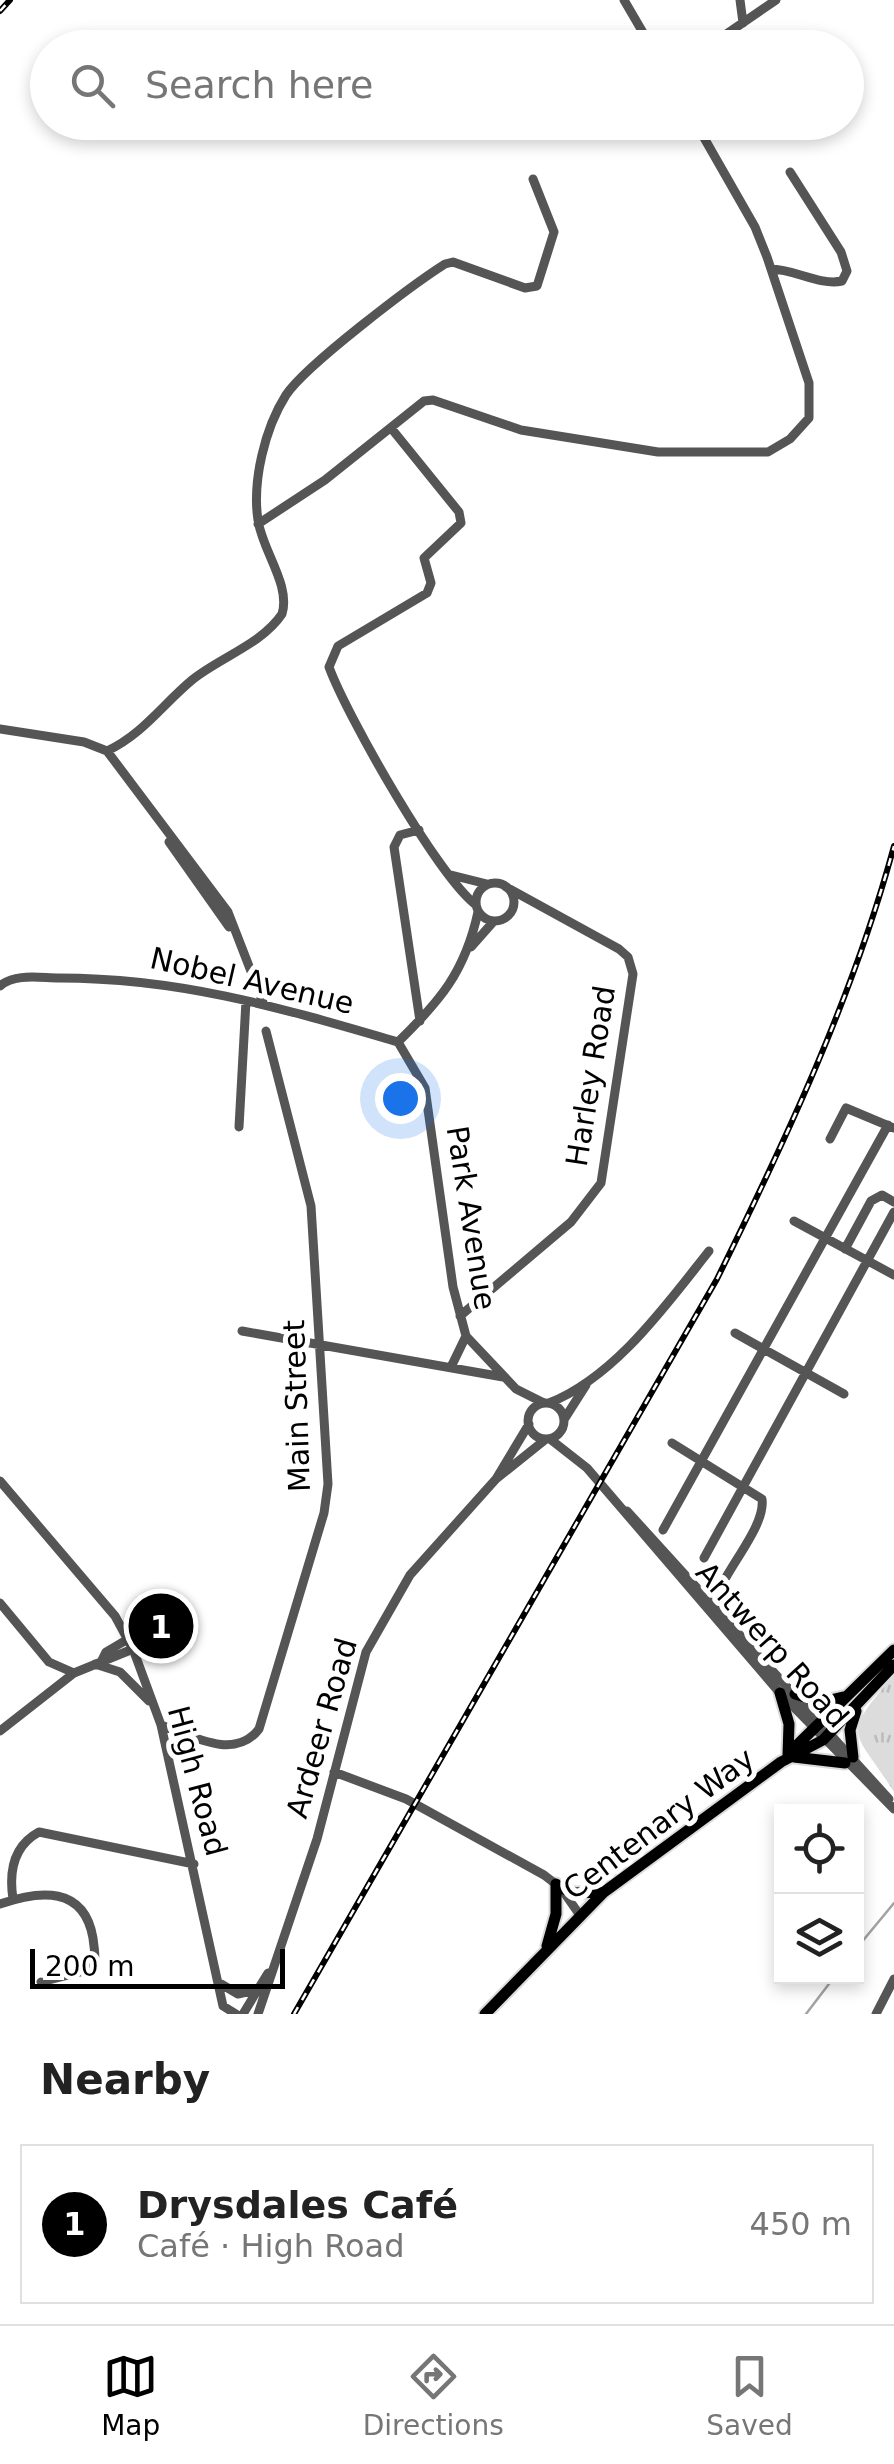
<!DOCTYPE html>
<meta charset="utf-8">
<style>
:root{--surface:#fff;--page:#f6f6f6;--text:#222;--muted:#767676;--line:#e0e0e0;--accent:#000}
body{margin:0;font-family:"DejaVu Sans",sans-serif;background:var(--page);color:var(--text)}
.controls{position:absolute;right:30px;bottom:30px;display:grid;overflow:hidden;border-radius:0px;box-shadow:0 5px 15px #0003}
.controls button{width:90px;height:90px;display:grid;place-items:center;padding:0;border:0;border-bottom:2px solid var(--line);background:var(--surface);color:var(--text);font:50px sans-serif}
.scale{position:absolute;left:30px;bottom:25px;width:255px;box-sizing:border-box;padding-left:10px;border:5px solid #000;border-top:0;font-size:28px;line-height:35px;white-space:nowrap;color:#000;-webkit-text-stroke:8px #fff;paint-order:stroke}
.you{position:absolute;left:400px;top:1098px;width:35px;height:35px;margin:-25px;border:8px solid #fff;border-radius:50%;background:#1a73e8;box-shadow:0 0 0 15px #1a73e833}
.badge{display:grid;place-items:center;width:65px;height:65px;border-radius:50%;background:var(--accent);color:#fff;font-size:32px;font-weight:700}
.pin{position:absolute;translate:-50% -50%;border:5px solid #fff;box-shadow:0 2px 10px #0006}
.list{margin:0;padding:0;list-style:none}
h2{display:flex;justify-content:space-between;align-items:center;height:130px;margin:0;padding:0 40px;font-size:42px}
h2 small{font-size:32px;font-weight:400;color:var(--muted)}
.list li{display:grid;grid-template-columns:65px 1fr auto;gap:30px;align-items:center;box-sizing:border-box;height:160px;margin:0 20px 20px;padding:0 20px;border:2px solid var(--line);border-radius:0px}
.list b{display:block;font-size:38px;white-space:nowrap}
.list p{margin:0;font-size:32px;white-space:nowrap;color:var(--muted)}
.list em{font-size:32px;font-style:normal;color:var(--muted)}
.icon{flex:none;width:55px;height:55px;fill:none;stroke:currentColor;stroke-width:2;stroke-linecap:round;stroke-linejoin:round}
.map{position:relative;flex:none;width:894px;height:2014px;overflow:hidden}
.search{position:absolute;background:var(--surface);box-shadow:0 5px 15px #0003;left:30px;right:30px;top:30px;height:110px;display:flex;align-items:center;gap:25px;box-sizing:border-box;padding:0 35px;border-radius:55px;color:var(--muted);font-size:38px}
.sheet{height:310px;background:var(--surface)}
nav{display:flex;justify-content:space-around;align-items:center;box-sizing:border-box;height:140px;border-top:2px solid var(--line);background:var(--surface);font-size:28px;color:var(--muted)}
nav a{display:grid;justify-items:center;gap:5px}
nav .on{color:var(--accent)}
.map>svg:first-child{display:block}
</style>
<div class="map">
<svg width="894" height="2014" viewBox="0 0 894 2014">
<defs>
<pattern id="grass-tufts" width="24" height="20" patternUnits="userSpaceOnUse" patternTransform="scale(2.5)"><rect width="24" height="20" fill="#dcdcdc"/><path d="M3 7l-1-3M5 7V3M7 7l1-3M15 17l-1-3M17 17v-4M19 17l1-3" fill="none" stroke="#bbb"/></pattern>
</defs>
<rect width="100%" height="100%" fill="#fff"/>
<path fill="url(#grass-tufts)" d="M894,1675V1792C854,1728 839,1739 894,1675Z"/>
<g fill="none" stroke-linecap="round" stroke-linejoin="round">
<path stroke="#a3a3a3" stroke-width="2.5" d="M856,1949L894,1903
M806,2014L835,1976"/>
<g stroke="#dbdbdb" stroke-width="15">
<path id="major" d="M780,1693L789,1724L788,1755
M795,1694L822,1702L843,1697
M790,1752L894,1650
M794,1757L845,1763
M853,1757L850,1730L856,1711
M561,1888L575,1893L604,1892
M547,1946L556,1914V1884
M485,2014L604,1892L781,1762L823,1740L894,1665"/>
</g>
<path stroke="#555" stroke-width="9" d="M624,0L652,48
M740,0L743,23
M706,48L776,0
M771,269C794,269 820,286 842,281L847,271L841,252L790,172
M391,428L459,512L461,523L424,558L431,583L427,593L338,646L329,667C347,716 438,876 476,905
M258,524L325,480L424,401L433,400L521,430L658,452H768L790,439L809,418V383L767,257L755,227L695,122
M0,729L84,742L107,751L228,912L264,1005
M107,751C143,734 162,705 192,680C219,658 262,644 282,614C291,585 262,550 258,520C252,481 265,428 286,395C306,365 412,285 445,264L453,262L525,288L537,286L554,232L533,179
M419,830L400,835L394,847L420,1021
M169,842L229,927
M451,875L487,884
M476 902a19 19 0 1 1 38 0a19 19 0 1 1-38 0Z
M471,947L494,921
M0,986C15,973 40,978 59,978C182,978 281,1008 398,1042
M398,1042L425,1088L453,1287L466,1336L516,1389L544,1403
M398,1042C440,1001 465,972 478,912
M239,1127L246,1001
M830,1139L846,1108L894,1128
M794,1221L894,1275
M845,1249L871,1201L882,1195L894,1202
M460,1316L571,1222L601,1183L633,974L628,957L619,949L506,887
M242,1331L503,1377
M735,1333L844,1394
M451,1367L466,1336
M528 1421a18 18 0 1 1 36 0a18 18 0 1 1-36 0Z
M549,1403C615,1377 666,1305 709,1251
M565,1418L586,1385
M550,1439L587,1468L780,1693L894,1809
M672,1443L762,1499C766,1528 722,1572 713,1606
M496,1479L546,1439
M0,1481L115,1616L133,1649L161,1725L223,2006L236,2014
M627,1511L889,1799
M663,1530L888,1125
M704,1558L894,1212
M0,1603L49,1662L74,1673
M102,1660L106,1652L128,1639
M95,1664L120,1672L149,1701
M161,1725C192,1736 235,1761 259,1729L324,1513L328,1484L311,1206L266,1031
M0,1731L74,1673L133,1649
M169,1758L174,1747L194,1738
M334,1772L406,1799L544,1875L561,1888L579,1914
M13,1899C9,1873 13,1846 39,1832L194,1864
M0,1904C40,1890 84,1886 93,1938C94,1949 97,1958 92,1969L41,1982
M221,1984L238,1994L256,1990
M243,2014L268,1973
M258,2014L317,1839L366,1652L410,1575L496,1479L529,1424
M876,2014L894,1979"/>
<use href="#major" stroke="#000" stroke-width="11"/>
<g stroke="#000" stroke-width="6">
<path id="rail" d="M0,11L10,0
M294,2014L717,1279C786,1139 853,997 894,846"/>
</g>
<use href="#rail" stroke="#fff" stroke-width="2.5" stroke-dasharray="8" stroke-linecap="butt"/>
</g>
<g text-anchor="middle" stroke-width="10" stroke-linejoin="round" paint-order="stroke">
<g font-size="30" fill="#000" stroke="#fff">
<text transform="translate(252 981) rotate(13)" y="10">Nobel Avenue</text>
<text transform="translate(591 1076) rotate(-81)" y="10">Harley Road</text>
<text transform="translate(471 1218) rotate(81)" y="10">Park Avenue</text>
<text transform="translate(297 1406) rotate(-92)" y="10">Main Street</text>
<text transform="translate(772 1645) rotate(48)" y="10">Antwerp Road</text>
<text transform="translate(322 1728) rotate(-74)" y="10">Ardeer Road</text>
<text transform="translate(197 1781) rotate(75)" y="10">High Road</text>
<text transform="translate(659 1824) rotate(-37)" y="10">Centenary Way</text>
</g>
</g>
</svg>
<div class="controls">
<button><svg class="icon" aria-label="locate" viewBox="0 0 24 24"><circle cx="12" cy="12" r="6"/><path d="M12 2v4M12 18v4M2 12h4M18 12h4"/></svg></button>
<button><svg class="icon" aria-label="layers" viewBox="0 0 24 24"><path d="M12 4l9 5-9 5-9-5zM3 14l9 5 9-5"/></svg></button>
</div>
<div class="scale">200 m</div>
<div class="you"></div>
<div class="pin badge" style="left:161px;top:1626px">1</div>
<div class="search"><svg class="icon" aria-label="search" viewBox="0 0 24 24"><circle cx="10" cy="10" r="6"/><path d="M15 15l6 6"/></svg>Search here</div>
</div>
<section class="sheet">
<h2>Nearby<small></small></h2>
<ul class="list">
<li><span class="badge">1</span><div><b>Drysdales Café</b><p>Café · High Road</p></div><em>450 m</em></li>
</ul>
</section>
<nav>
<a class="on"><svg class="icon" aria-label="map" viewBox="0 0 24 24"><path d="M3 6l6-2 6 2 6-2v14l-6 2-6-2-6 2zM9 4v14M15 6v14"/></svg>Map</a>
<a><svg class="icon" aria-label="directions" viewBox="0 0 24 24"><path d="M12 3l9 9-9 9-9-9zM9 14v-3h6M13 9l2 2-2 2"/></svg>Directions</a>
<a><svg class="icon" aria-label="saved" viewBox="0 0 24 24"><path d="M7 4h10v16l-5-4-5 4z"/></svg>Saved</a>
</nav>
